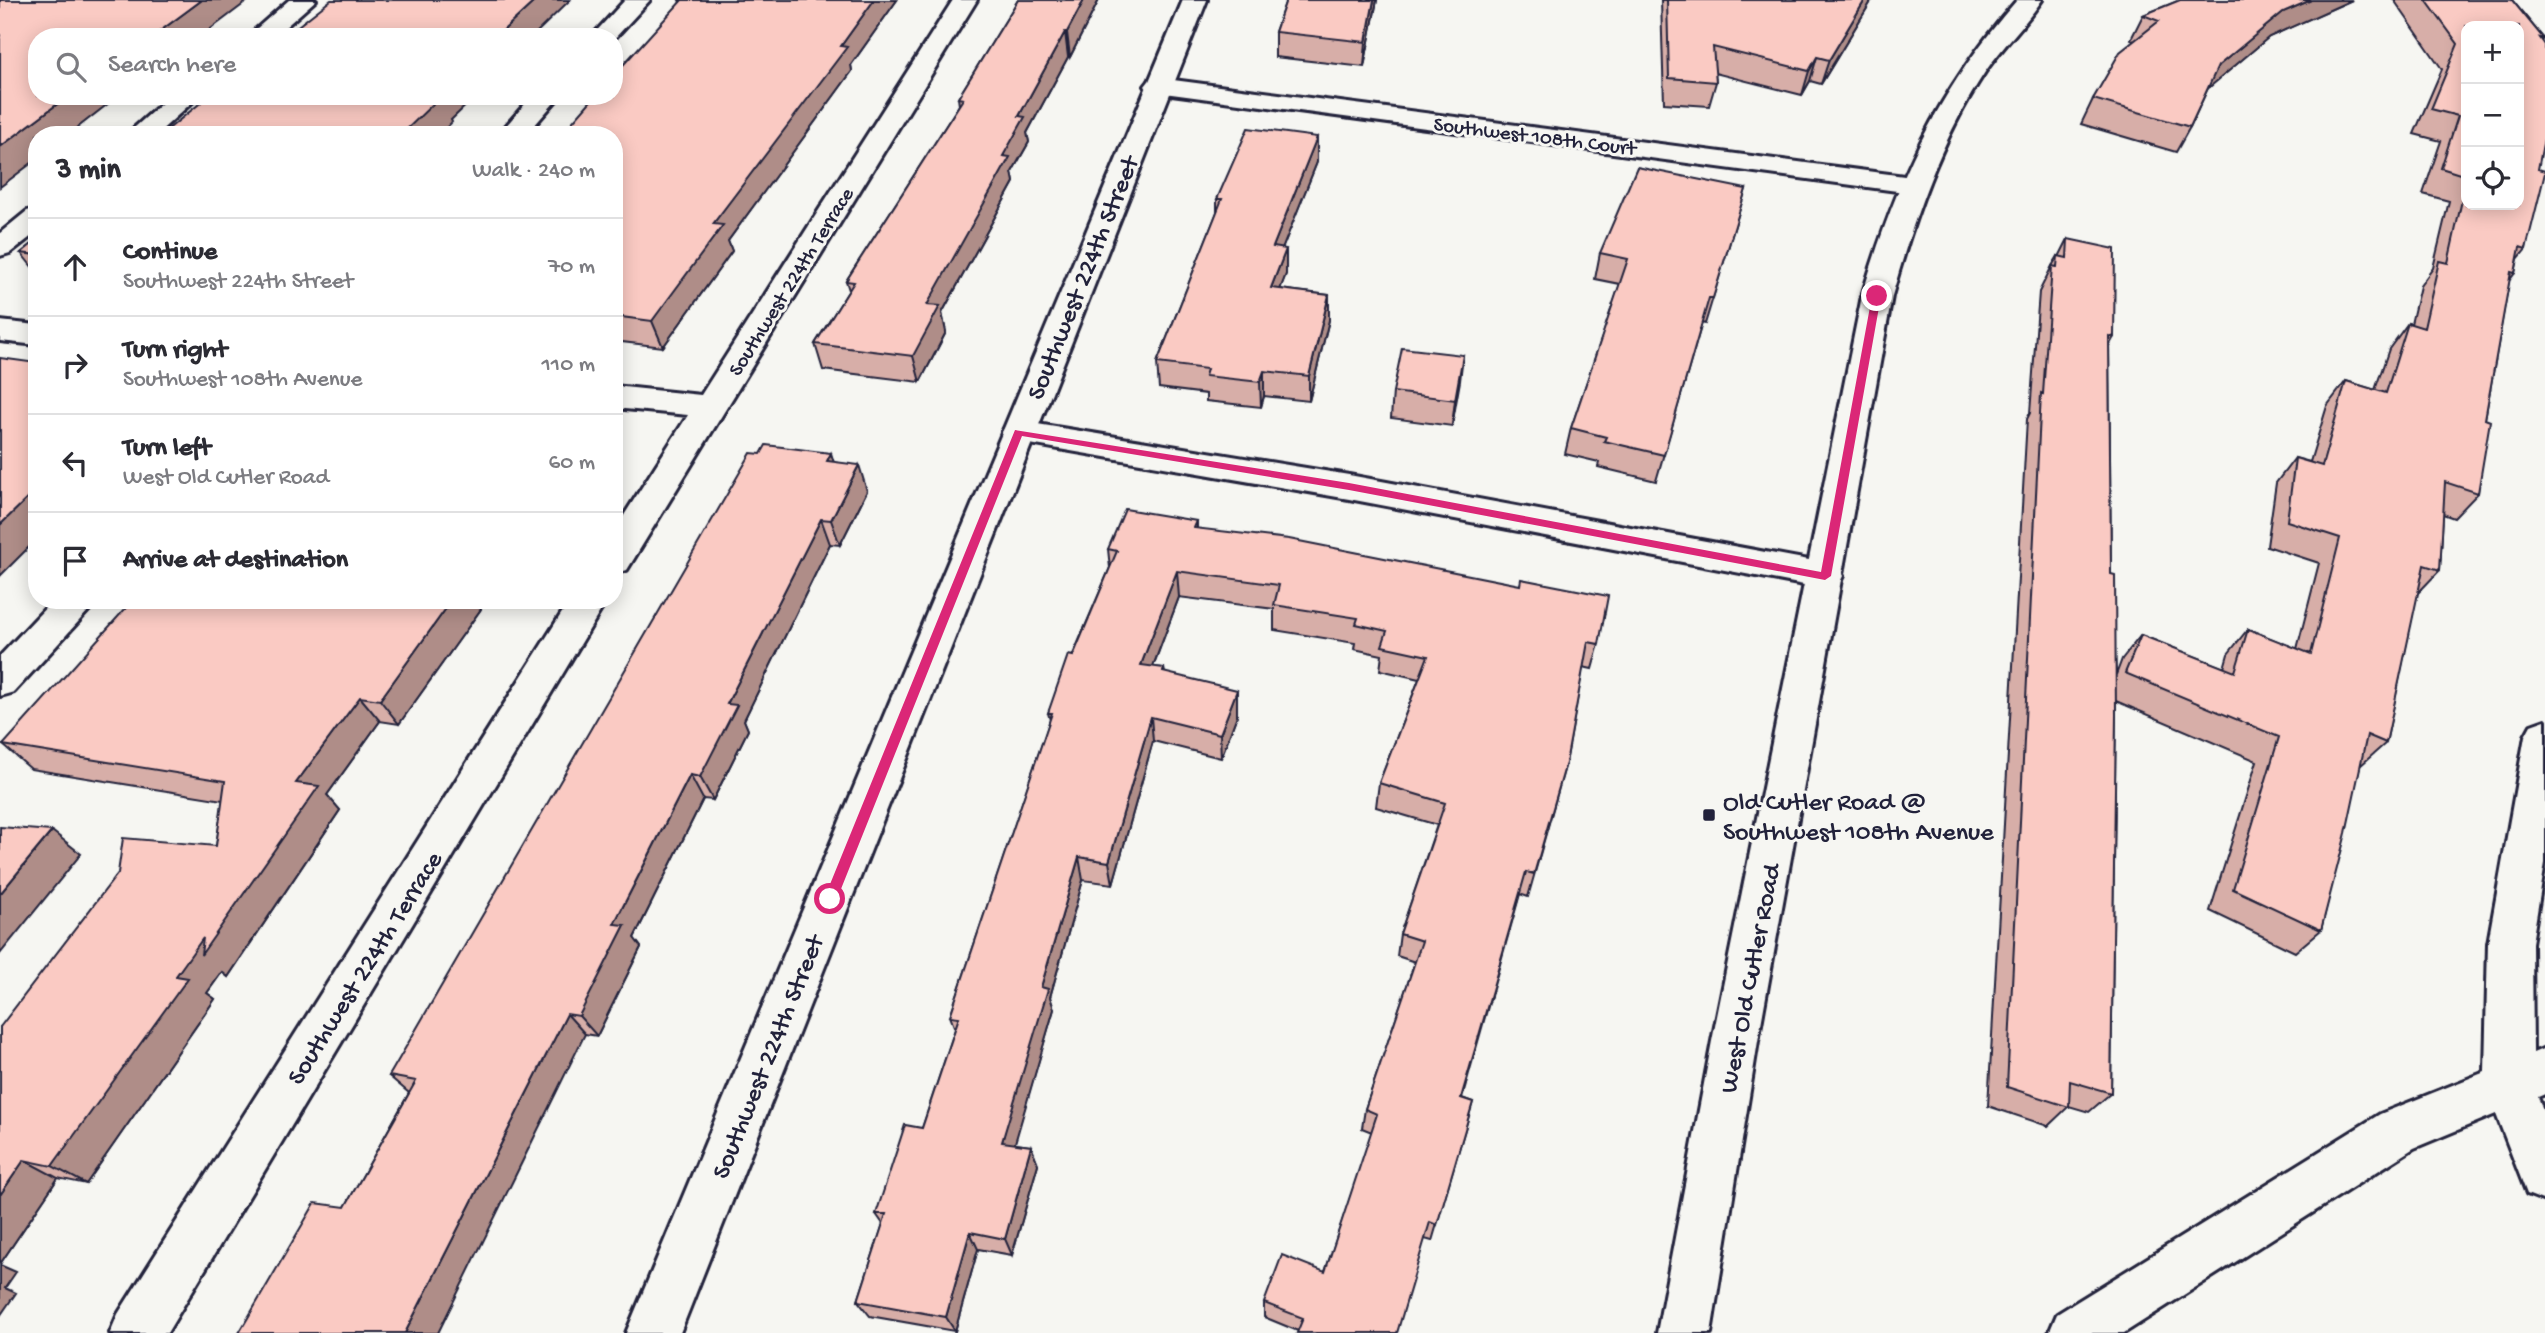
<!DOCTYPE html>
<meta charset="utf-8">
<style>
:root{--surface:#fff;--page:#f2f2f3;--text:#2b2b33;--muted:#7c7c81;--line:#e1e1e2}
body{margin:0;font-family:"Gochi Hand",sans-serif;background:var(--page);color:var(--text)}
.controls{position:absolute;right:21px;top:21px;display:grid;overflow:hidden;border-radius:14px;box-shadow:0 4px 18px #0003}
.controls button{width:63px;height:63px;display:grid;place-items:center;padding:0;border:0;border-bottom:2px solid var(--line);background:var(--surface);color:var(--text);font:35px sans-serif}
.stop{position:absolute;width:21px;height:21px;margin:-16px;border:5px solid #db2777;border-radius:50%;background:#fff}
.stop.end{background:#db2777;border-color:#fff;box-shadow:0 2px 7px #0008}
.list{margin:0;padding:0;list-style:none}
h2{display:flex;justify-content:space-between;align-items:center;height:91px;margin:0;padding:0 28px;font-size:30px}
h2 small{font-size:23px;font-weight:400;color:var(--muted)}
.list li{display:grid;grid-template-columns:46px 1fr auto;gap:21px;align-items:center;box-sizing:border-box;height:98px;padding:0 28px;border-top:2px solid var(--line)}
.list b{display:block;font-size:26px;white-space:nowrap}
.list p{margin:0;font-size:23px;white-space:nowrap;color:var(--muted)}
.list em{font-size:23px;font-style:normal;color:var(--muted)}
.icon{flex:none;width:38px;height:38px;fill:none;stroke:currentColor;stroke-width:2;stroke-linecap:round;stroke-linejoin:round}
.map{position:relative;flex:none;width:2545px;height:1333px;overflow:hidden}
.search{position:absolute;background:var(--surface);box-shadow:0 4px 18px #0003;left:28px;top:28px;width:595px;height:77px;display:flex;align-items:center;gap:18px;box-sizing:border-box;padding:0 24px;border-radius:28px;color:var(--muted);font-size:26px}
.panel{position:absolute;background:var(--surface);box-shadow:0 4px 18px #0003;left:28px;top:126px;width:595px;height:483px;border-radius:28px}
.map>svg:first-child{display:block}
</style>
<div class="map">
<svg width="2545" height="1333" viewBox="0 0 2545 1333">
<rect width="100%" height="100%" fill="#f6f6f2"/>
<filter id="ink" filterUnits="userSpaceOnUse"><feTurbulence type="fractalNoise" baseFrequency=".0143" numOctaves="2"/><feDisplacementMap in="SourceGraphic" scale="14" xChannelSelector="R" yChannelSelector="G"/><feConvolveMatrix kernelMatrix="1 2 1 2 8 2 1 2 1" color-interpolation-filters="sRGB"/></filter>
<g filter="url(#ink)">
<g fill="none" stroke-linecap="round" stroke-linejoin="round">
<g stroke="#22223b" stroke-width="6">
<path id="street" d="M289,0H316L274,37H247Z
M625,0H650L614,39V37H591Z
M953,0H977L627,570L614,574V531L688,415L614,408V386L701,395Z
M1158,78L1912,177L1922,179L1926,185L1922,191L1912,193L1149,91L1145,86L1149,81Z
M170,96H199L156,135H126Z
M532,96H560L526,135H498Z
M37,208V232L10,253L0,256V233L27,211Z
M0,321L37,325V345L0,341Z
M1019,421L1349,475L1825,563L1838,566L1843,576L1838,586L1825,589L1349,499L1007,440L1002,432L1007,424Z
M53,600H94L89,610L14,692L0,696V656Z
M570,600H607L167,1333H110L118,1314Z
M2545,720V863L2532,943L2533,1053L2545,1048V1094L2538,1097L2545,1115V1201L2527,1194L2496,1114L2414,1148L2124,1333H2049L2057,1314L2380,1114L2485,1072L2488,943L2525,736L2531,725Z"/>
</g>
<g stroke="#22223b" stroke-width="6">
<path id="secondary" d="M1183,0H1207L680,1333H626Z
M2017,0H2042C2025,25 2002,47 1985,72C1940,141 1914,217 1892,296L1758,1041L1711,1333H1657L1712,1041L1862,296C1897,179 1936,93 2017,0Z"/>
</g>
<use href="#street" fill="#f6f6f2" fill-rule="evenodd"/>
<use href="#secondary" fill="#f6f6f2" fill-rule="evenodd"/>
</g>
<path fill="#d7aea8" stroke="#22223b" stroke-width="2" fill-rule="evenodd" d="M679,0H897L851,65L852,71L728,241L732,251L663,347L614,341V135L680,2Z
M1018,0H1099L1070,57H1068L1027,133L1029,142L1012,172L1014,182L942,313L946,332L920,382L823,370L815,344L849,290L846,281L959,105L958,98Z
M1286,0H1377L1364,67L1275,57V32Z
M1661,0H1872L1821,84L1810,81L1802,95L1715,73L1716,82L1709,106L1664,103Z
M2180,0H2352L2269,37L2208,88L2190,127L2176,152L2081,124L2093,99L2134,41L2131,39L2143,15Z
M2394,0H2512L2544,39L2542,41L2538,169L2526,249L2518,259L2515,273L2509,281L2485,419L2478,493L2454,518L2443,514L2440,570L2417,594L2386,743L2360,766L2321,930L2295,952L2210,911L2257,761L2116,701L2111,1093L2089,1112L2069,1106L2048,1126L1988,1106L2027,419L2030,413L2039,292L2052,266L2058,256L2059,257L2068,239L2114,337L2109,346L2111,574L2116,675L2122,659L2141,635L2224,668L2228,654L2248,629L2297,649L2319,563L2267,546L2276,483L2295,458L2310,462L2327,406L2346,381L2375,390L2389,349L2408,323L2411,324L2420,286L2433,268L2449,201L2423,194L2441,141L2414,134L2442,69ZM2466,26L2519,205H2466Z
M1317,137V162L1282,249L1286,274L1280,289L1329,295V320L1309,401L1264,396L1261,407L1206,401V394L1159,388L1157,363L1217,212V199Z
M1746,189L1705,324L1702,323L1656,481L1598,467L1599,462L1565,454L1571,428L1620,284L1595,279L1600,253Z
M37,240V273L21,253Z
M1463,355L1452,426L1391,418L1393,392Z
M834,462L867,491L840,545L830,544L744,720L748,730L713,800L703,799L634,938L641,947L597,1036L585,1034L345,1207L409,1093L389,1076Z
M1197,521V529L1599,644L1592,669L1583,667L1566,763L1528,897L1520,894L1462,1098L1473,1102L1432,1241L1425,1239L1298,1331L1264,1317V1303L1325,1272L1372,1132L1362,1128L1365,1109L1415,962L1397,956L1400,934L1437,825L1376,807L1379,783L1419,679L1380,670L1382,655L1354,649L1355,643L1274,630V609L1179,597L1153,667L1164,668L1165,673L1237,715L1221,758L1153,741L1113,884L1083,880L1050,997L1054,1009L1014,1144L1031,1146L1038,1164L1012,1255L978,1249L955,1331L870,1316L858,1301L883,1224L876,1214L922,1128L955,1029L950,1016L1050,720L1048,713L1110,568L1108,549Z
M479,606L481,609L399,724L380,721L327,795L340,810L228,977L222,972L207,993L215,999L86,1184L58,1178L0,1264V1027L216,846L223,800L31,769L3,745Z"/>
<path fill="#af8d88" stroke="#22223b" stroke-width="2" d="M202,0H249L200,37H152Z
M536,0H570L532,37H496Z
M874,0H897L851,65L852,71L728,241L732,251L663,347L652,321L713,224Z
M1084,0H1099L1070,57L1067,32Z
M1374,0H1377L1364,67L1366,42Z
M1865,0H1872L1821,84L1829,60Z
M2311,0H2352L2269,37L2205,91L2218,66L2283,12Z
M1065,32L1068,57L1027,133L1029,142L1012,172L1014,182L942,313L946,332L920,382L913,356L927,305L1003,156L1019,116Z
M1817,57L1810,81L1802,95L1809,71Z
M68,96H118L68,135H37V159L0,187V147Z
M437,96H476L451,120L452,122L439,135H401Z
M1317,137V162L1273,272V247Z
M1286,249V274L1271,313V288Z
M1329,295V320L1309,401V376Z
M1463,355L1460,381L1452,426L1455,400Z
M1264,371V396L1261,407L1260,382Z
M831,453L839,479L827,461Z
M859,465L867,491L840,545L831,520Z
M37,489V539L0,576V525Z
M821,519L830,544L744,720L748,730L713,800L700,777L727,704Z
M1177,571L1179,597L1144,690L1141,665Z
M452,600H483L479,606L481,609L399,724L380,700Z
M1237,690V715L1221,758L1220,734Z
M360,697L380,721L327,795L340,810L228,977L222,972L207,993L215,999L86,1184L52,1166L176,976L296,783Z
M1151,717L1153,741L1113,884L1109,862Z
M690,775L703,799L634,938L641,947L597,1036L579,1016L614,924Z
M52,831L81,854L0,954V894Z
M1079,857L1083,880L1050,997L1054,1009L1010,1160L1002,1142L1041,987Z
M567,1014L585,1034L438,1333H405Z
M1031,1146L1038,1164L1012,1255L1005,1239Z
M24,1160L58,1178L0,1264V1195Z
M970,1232L978,1249L955,1331L946,1317Z
M0,1265L16,1272L5,1288L16,1293L0,1316Z"/>
<path fill="#facac3" stroke="#22223b" stroke-width="2" d="M0,0H202L152,37H37V96H68L0,147Z
M331,0H536L496,37H284Z
M682,0H874L841,46L847,47L713,224L723,225L652,321L614,316V135H561L595,96H614V75Z
M1018,0H1084L1067,32H1065L1019,116L1025,117L1003,156L1010,157L927,305L940,306L913,356L815,344L854,282L846,281L963,99L958,98Z
M1286,0H1374L1366,42L1275,32Z
M1667,0H1865L1829,60L1817,57L1809,71L1713,47L1716,82L1669,78Z
M2180,0H2311L2283,12L2218,66L2190,127L2093,99L2120,52L2159,21L2143,15Z
M2426,0H2512L2544,39L2540,38L2545,45V134L2538,169L2545,171V173L2526,249L2520,247L2515,273L2511,272L2485,419L2490,421L2478,493L2445,482L2440,570L2424,565L2386,743L2367,735L2346,833L2321,930L2233,889L2279,737L2125,673L2141,635L2235,672L2248,629L2311,654L2340,538L2287,521L2295,458L2322,466L2346,381L2386,393L2408,323L2424,328L2439,261L2448,263L2466,182V205H2519V26H2466V176L2441,168L2458,116L2431,109L2458,44Z
M209,96H437V97H440L401,135H161Z
M1248,128L1317,137L1273,247L1286,249L1271,288L1329,295L1309,376L1264,371L1260,382L1205,376L1207,369L1157,363L1222,199H1217Z
M1637,167L1746,189L1713,298H1709L1664,455L1604,441L1606,437L1571,428L1628,259L1600,253Z
M2068,239L2115,249L2114,337L2109,336L2111,574L2115,575L2116,715L2111,1093L2070,1081L2069,1107L2007,1087L2041,393L2043,394L2052,266L2057,267L2058,256L2067,258Z
M37,240V255L21,253Z
M1402,348L1463,355L1455,400L1393,392Z
M0,358L37,363V489L0,525Z
M766,445L831,453L827,461L859,465L831,520L821,519L727,704L737,705L700,777L690,775L614,924L625,925L579,1016L567,1014L405,1333H239L315,1203L345,1207L416,1081L389,1076L751,453L761,454Z
M1125,509L1197,521L1194,528L1289,539L1520,585L1521,579L1608,596L1599,644L1588,642L1566,763L1534,874L1526,872L1461,1098L1473,1102L1437,1225L1430,1222L1397,1333H1297L1303,1318L1264,1303L1282,1255L1325,1272L1377,1114L1365,1109L1422,941L1400,934L1445,803L1379,783L1428,656L1382,646L1387,631L1356,624L1358,618L1274,605L1279,585L1177,571L1141,665L1164,668L1163,672L1237,690L1220,734L1151,717L1109,862L1079,857L1041,987L1048,989L1002,1142L1031,1146L1005,1239L970,1232L946,1317L858,1301L886,1214H876L905,1125L922,1128L959,1017L950,1016L1052,713H1048L1068,655L1073,656L1117,551L1108,549Z
M133,600H452L380,700L360,697L296,783L319,786L201,955L203,938L176,976L188,978L52,1166L24,1160L0,1195V1027L118,873L123,838L216,846L225,781L3,745Z
M0,827L52,831L0,894Z"/>
</g>
<path fill="#db2777" d="M1877,293L1881,296L1831,576L1825,580L1349,490L1022,436L837,899L835,903H826L824,899L1015,430L1349,483L1821,572L1872,296Z"/>
<rect fill="#22223b" stroke="#f6f6f2" stroke-width="2.5" x="1702" y="808" width="14" height="14" rx="3.5"/>
<g text-anchor="middle" stroke-width="6" stroke-linejoin="round" paint-order="stroke">
<g font-size="21" fill="#22223b" stroke="#f6f6f2">
<text transform="translate(1535 135) rotate(7)" y="7">Southwest 108th Court</text>
<text transform="translate(790 281) rotate(-58)" y="7">Southwest 224th Terrace</text>
</g>
<g font-size="26" fill="#22223b" stroke="#f6f6f2">
<text transform="translate(1081 277) rotate(-68)" y="9">Southwest 224th Street</text>
<text transform="translate(363 967) rotate(-58)" y="9">Southwest 224th Terrace</text>
<text transform="translate(1748 978) rotate(-79)" y="9">West Old Cutler Road</text>
<text transform="translate(766 1056) rotate(-68)" y="9">Southwest 224th Street</text>
</g>
<g font-size="26" fill="#22223b" stroke="#f6f6f2" text-anchor="start">
<text x="1723" y="809">Old Cutler Road @<tspan x="1723" dy="30">Southwest 108th Avenue</tspan></text>
</g>
</g>
</svg>
<div class="controls">
<button>+</button>
<button>−</button>
<button><svg class="icon" aria-label="locate" viewBox="0 0 24 24"><circle cx="12" cy="12" r="6"/><path d="M12 2v4M12 18v4M2 12h4M18 12h4"/></svg></button>
</div>
<div class="stop" style="left:830px;top:899px"></div>
<div class="stop end" style="left:1877px;top:296px"></div>
<div class="search"><svg class="icon" aria-label="search" viewBox="0 0 24 24"><circle cx="10" cy="10" r="6"/><path d="M15 15l6 6"/></svg>Search here</div>
<section class="panel">
<h2>3 min<small>Walk · 240 m</small></h2>
<ul class="list">
<li><svg class="icon" aria-label="ahead" viewBox="0 0 24 24"><path d="M12 20V5M6 11l6-6 6 6"/></svg><div><b>Continue</b><p>Southwest 224th Street</p></div><em>70 m</em></li>
<li><svg class="icon" aria-label="right" viewBox="0 0 24 24"><path d="M7 20v-9h11M14 6l5 5-5 5"/></svg><div><b>Turn right</b><p>Southwest 108th Avenue</p></div><em>110 m</em></li>
<li><svg class="icon" aria-label="left" viewBox="0 0 24 24"><path d="M17 20v-9H6M10 6l-5 5 5 5"/></svg><div><b>Turn left</b><p>West Old Cutler Road</p></div><em>60 m</em></li>
<li><svg class="icon" aria-label="arrive" viewBox="0 0 24 24"><path d="M6 21V4h12l-3 4 3 4H6"/></svg><div><b>Arrive at destination</b></div></li>
</ul>
</section>
</div>
